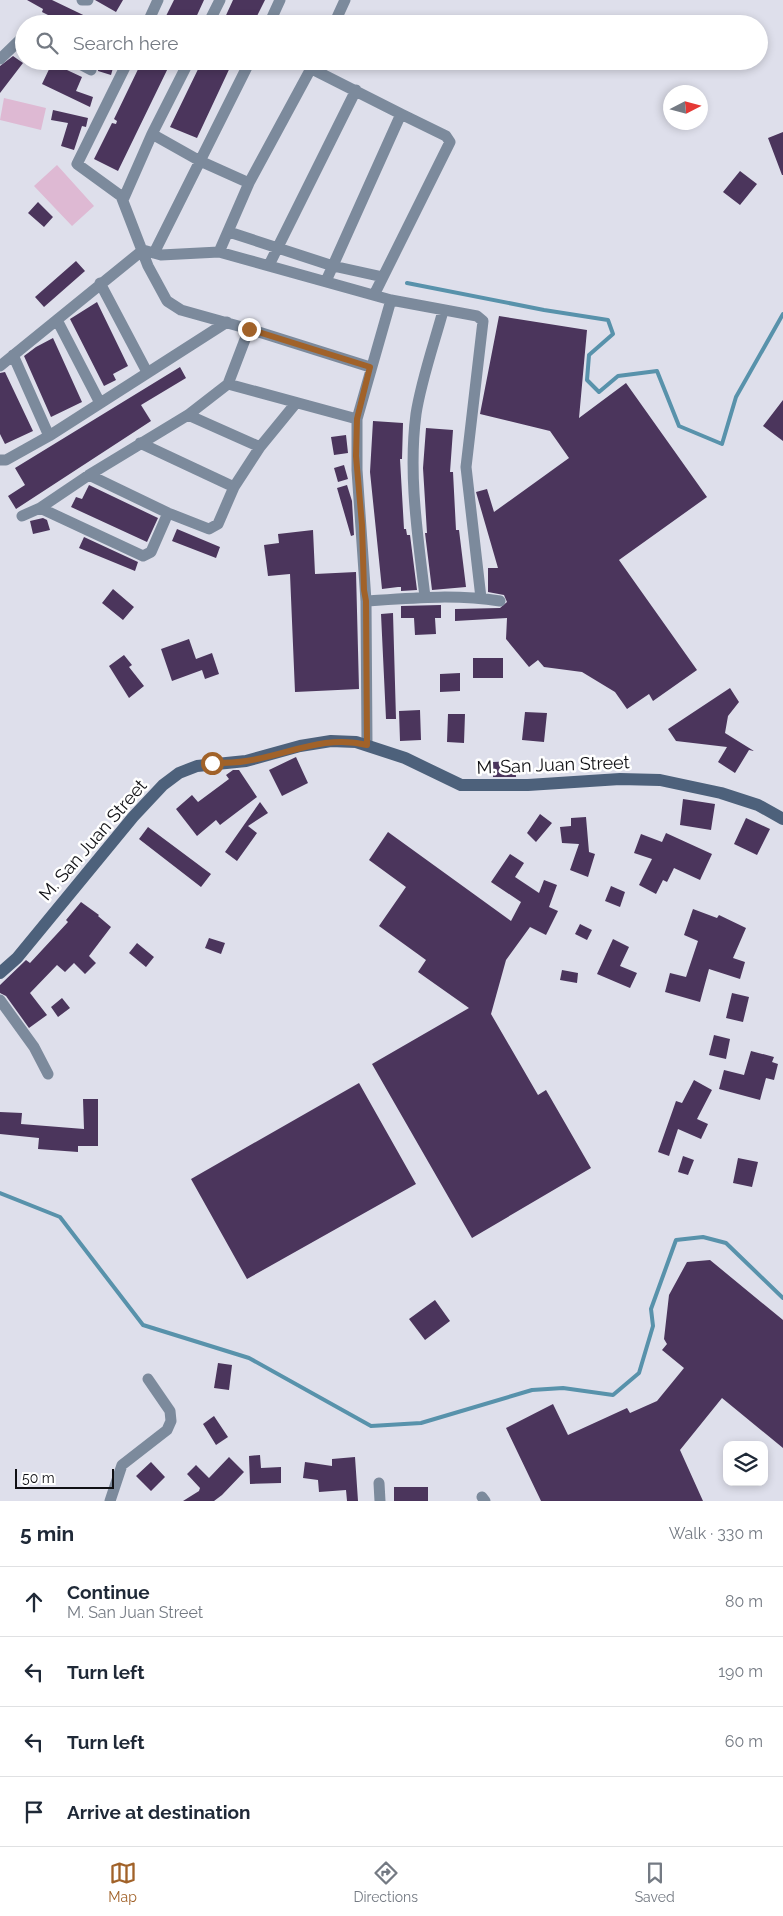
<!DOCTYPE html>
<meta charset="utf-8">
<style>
:root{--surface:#fff;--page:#f2f2f3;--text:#1f2937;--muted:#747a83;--line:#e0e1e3;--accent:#a16229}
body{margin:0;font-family:Raleway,sans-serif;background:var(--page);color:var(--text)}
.controls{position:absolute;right:15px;bottom:15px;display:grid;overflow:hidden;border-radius:10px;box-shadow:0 2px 8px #0003}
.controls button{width:45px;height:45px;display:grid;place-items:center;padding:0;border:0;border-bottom:1px solid var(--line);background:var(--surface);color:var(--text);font:25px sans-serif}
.compass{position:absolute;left:663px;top:85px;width:45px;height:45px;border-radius:50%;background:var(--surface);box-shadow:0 2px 8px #0003;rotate:84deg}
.scale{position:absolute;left:15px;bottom:12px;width:99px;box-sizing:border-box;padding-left:5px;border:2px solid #101014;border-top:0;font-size:14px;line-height:18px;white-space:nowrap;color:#101014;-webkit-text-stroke:4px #fff;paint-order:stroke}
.stop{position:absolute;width:15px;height:15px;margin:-11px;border:4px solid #a16229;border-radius:50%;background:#fff}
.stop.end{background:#a16229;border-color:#fff;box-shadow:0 1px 5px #0008}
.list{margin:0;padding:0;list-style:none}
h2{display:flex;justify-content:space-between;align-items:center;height:65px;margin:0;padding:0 20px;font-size:21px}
h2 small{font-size:16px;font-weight:400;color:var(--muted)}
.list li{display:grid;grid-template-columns:32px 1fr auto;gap:15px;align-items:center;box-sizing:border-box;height:70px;padding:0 20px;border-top:1px solid var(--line)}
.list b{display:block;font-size:19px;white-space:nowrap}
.list p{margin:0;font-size:16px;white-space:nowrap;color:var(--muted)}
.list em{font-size:16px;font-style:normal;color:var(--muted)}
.icon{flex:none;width:28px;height:28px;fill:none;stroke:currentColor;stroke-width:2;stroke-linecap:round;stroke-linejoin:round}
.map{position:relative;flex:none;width:783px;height:1501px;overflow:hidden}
.search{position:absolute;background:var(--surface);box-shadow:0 2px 8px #0003;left:15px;right:15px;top:15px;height:55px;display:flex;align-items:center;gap:12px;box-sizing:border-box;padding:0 18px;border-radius:28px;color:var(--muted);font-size:19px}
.sheet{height:345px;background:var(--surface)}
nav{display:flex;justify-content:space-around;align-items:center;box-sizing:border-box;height:70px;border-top:1px solid var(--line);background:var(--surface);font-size:14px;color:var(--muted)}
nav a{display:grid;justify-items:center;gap:2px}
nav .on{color:var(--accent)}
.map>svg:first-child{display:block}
</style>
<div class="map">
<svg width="783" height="1501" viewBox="0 0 783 1501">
<rect width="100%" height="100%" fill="#dedfeb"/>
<path fill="#deb9d3" d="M4,98L46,108L41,130L0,120Z
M57,165L94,206L72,226L34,186Z"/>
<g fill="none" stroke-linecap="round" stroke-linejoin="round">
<path stroke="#5892ab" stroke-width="4" d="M407,283L544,310L608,320L613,334L589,355L587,380L599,392L618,376L657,371L679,426L722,444L736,397L783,314
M0,1193L60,1217L143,1325L249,1358L371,1426L421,1423L532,1390L563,1388L613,1395L639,1373L653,1326L651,1309L676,1240L703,1237L726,1243L783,1298"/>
</g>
<path fill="#4b355c" d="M27,0H52L102,24H66L42,12L43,9Z
M95,0H123L116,12Z
M174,0H204L193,24H162Z
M233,0H265L253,24H222Z
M13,56L23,63L0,93V66Z
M99,61H115L111,75L98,71Z
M142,61H154L168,68L118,171L94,159L112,123L116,124L117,121L114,119Z
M202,61H233L197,138L170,127Z
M52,63L82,77L76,91L93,97L90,107L42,84Z
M53,110L88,118L86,127L82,126L74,150L61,146L68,123L51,120Z
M783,132V175H782L768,138Z
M740,171L757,184L740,205L723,192Z
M38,202L53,217L44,227L28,213Z
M76,261L85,271L44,307L35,297Z
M97,302L128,366L113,374L116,380L104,386L70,319Z
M499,316L587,330L579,418L626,383L707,497L619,560L697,670L653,701L649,694L627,709L615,692L582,672L544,667L538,660L529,667L506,639L507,618L455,621V609L500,608L507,602L504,595L488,592V568H498L476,492L487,489L494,512L569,458L550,431L480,414Z
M53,338L82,402L51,417L24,356L36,347Z
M180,367L186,378L141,405L151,421L16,509L8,496L25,485L15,468Z
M5,372L33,431L5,444L0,434V373Z
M783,400V441L763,426Z
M373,421L403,423L402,459H400L404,529H406L407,535H410L417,590L401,591V587H398L382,589L370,472Z
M426,428L453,430L450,472H453L456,530H459L466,587L432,590L425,533H427L423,468Z
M346,435L348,453L334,455L331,437Z
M344,465L348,479L338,482L334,468Z
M89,485L158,518L147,542L71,507L76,497L82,499Z
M347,485L352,501L354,535L351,536L337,488Z
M43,518L47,520L50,530L33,534L30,521Z
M177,529L220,547L216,558L172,541Z
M313,530L315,574L356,572L359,689L295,692L290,574L268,576L264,545L279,543L278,534Z
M84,537L138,562L135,571L79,548Z
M113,589L134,607L123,620L102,603Z
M441,605V618H435L436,634L415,635L414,618H401V606Z
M393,613L396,719H386L381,614Z
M189,639L196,659L212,653L219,674L205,679L202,670L172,681L161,649Z
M124,655L132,665L129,667L144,686L129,698L109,666Z
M473,658H503V678H473Z
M460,673V691L440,692V674Z
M730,688L739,702L728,716L725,733L754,751L749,750L735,773L718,762L727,747L676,741L668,729Z
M420,710L421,740L400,741L399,711Z
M525,712L547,713L544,742L522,740Z
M448,714H465L464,743L447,742Z
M296,757L308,783L282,796L269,770Z
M515,761L516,777H493V762Z
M233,770H239L257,797L220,825L216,820L197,836L176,809L192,795L198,802L229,779L226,775Z
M683,799L715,804L711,830L680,825Z
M260,802L268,813L248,826L257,833L237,861L225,852Z
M540,814L552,823L536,842L527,833Z
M586,817L589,852L595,854L588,877L570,870L579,844L562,843L560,827L571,826V818Z
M746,818L770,829L757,855L734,844Z
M148,827L211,874L201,887L139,839Z
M388,832L511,921L521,902L491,882L510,854L524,863L515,877L539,893L544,880L557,885L549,907L558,911L546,935L530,927L506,960L491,1014L538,1095L546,1090L591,1168L472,1238L372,1064L469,1008L418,972L426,960L379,926L406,887L369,860Z
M666,833L712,854L700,880L674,868L667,882L663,880L656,894L639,885L652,859L634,853L641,834L662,842Z
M611,886L625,892L620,907L605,901Z
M81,902L99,915L98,916L111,927L89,956L96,963L85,974L74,963L65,972L57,965L30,993L47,1015L29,1028L6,996L0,993V985L26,960L30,963L68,922L66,920Z
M693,909L717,918L719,915L746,928L733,958L745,962L740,979L709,969L700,1002L665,992L670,973L686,977L698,941L684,935Z
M580,924L592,930L587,940L575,934Z
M209,938L225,943L221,954L205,948Z
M613,939L629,947L620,966L637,973L630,988L597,974Z
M137,943L154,957L146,967L129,953Z
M562,970L578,973L577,983L560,980Z
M732,993L749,997L743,1022L726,1018Z
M62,998L70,1008L58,1017L51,1007Z
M714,1035L730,1039L726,1059L709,1055Z
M751,1051L774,1057L772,1062L778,1064L774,1080L766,1078L760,1100L719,1089L724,1070L744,1075Z
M694,1080L712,1090L697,1119L708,1124L701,1139L678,1129L669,1156L658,1152L676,1101L682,1103Z
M359,1083L416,1184L247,1279L191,1179Z
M83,1099H98V1146H78V1152L38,1149L39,1138L0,1134V1112L22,1113L21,1124L84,1129Z
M683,1156L694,1160L688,1175L678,1172Z
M738,1158L758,1162L752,1187L733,1183Z
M710,1260L783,1320V1448L722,1398L680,1450L703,1501H541L506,1428L553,1404L568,1435L627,1408L630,1413L657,1401L684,1368L662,1350L667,1344L664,1339L669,1295L687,1262Z
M435,1300L450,1321L425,1340L409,1319Z
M218,1363L232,1365L229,1390L214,1388Z
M214,1416L228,1437L216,1445L203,1424Z
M260,1455L261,1468L281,1467V1483L250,1484L249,1456Z
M229,1457L244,1472L222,1495L214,1501H183L199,1491L200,1488L187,1474L196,1465L209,1478Z
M355,1457L358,1501H347L346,1490L319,1492L318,1480L303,1478L305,1462L332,1466V1459Z
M151,1462L165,1477L151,1491L136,1476Z
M394,1487H428V1501H394Z"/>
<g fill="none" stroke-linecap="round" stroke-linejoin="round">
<path stroke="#7c8a9c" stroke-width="11" d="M82,0H88
M147,24L158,0
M208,24L220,0
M269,24L280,0
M334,24L345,0
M0,59L24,36
M74,61L91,70
M128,61L77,164L121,196L148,266L167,301L181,310L249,329L370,367
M312,69L401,114L326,281
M152,134L200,161L249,183
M123,200L152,134L189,61
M229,232L333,266L383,277
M219,252L249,183L315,61
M154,253L250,61
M269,265L356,90
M100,283L147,372
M374,295L450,142L446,136L401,114
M391,300L477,316L483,321L466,467L481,598
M57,320L100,403
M13,355L49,436
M0,366L143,250L161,255L219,252L391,300L357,419V470L366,601L367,745
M228,384L357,419
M188,415L260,447
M140,443L234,487
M0,460H6L49,436L227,322
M89,475L168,513L209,529L218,524L234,487L260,447L296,403
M168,513L151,552L143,556L40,508L89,475L188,415L228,384L249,329
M22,516L40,508
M425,597C418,537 408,475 416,414C421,381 434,344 443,311
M366,601C411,598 455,594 500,601
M0,1000L34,1047L48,1074
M379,1483L380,1501
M482,1497L485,1501
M110,1501L122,1465L167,1430L171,1421L170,1411L148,1379"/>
<path stroke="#4d617b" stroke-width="12" d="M0,973L17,958L133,817L163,785L179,773L197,766L246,761L300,746L331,741L356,742L405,758L461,785H528L620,779L660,780L721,793L758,805L783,819"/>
</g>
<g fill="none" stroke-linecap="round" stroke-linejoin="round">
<path stroke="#a16229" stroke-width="6" d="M212,763C223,763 235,763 246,761C288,755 324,734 367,745L366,601L364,590L362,525L356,456L357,419L370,367L249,329"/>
</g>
<g text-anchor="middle" stroke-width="5" stroke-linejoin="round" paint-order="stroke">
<g font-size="18" fill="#101014" stroke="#fff">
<text transform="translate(553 765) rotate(-2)" y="6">M. San Juan Street</text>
<text transform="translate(93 840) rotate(-49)" y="6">M. San Juan Street</text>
</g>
</g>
</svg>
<div class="controls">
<button><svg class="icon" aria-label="layers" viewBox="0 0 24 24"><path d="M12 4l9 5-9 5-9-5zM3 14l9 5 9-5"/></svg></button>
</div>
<svg class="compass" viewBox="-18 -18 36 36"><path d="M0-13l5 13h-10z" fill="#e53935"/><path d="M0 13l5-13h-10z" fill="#747a83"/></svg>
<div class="scale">50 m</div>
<div class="stop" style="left:212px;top:763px"></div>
<div class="stop end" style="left:249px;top:329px"></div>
<div class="search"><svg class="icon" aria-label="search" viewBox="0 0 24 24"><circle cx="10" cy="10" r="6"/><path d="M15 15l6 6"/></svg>Search here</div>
</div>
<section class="sheet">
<h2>5 min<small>Walk · 330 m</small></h2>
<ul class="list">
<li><svg class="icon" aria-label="ahead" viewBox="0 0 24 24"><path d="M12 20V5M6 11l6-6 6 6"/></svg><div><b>Continue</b><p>M. San Juan Street</p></div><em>80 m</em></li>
<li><svg class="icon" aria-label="left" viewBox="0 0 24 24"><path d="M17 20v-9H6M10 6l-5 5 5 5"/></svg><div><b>Turn left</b></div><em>190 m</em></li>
<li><svg class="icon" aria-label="left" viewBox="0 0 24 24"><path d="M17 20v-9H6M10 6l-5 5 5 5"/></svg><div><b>Turn left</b></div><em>60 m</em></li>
<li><svg class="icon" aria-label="arrive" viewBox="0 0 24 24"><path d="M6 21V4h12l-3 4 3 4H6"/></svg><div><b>Arrive at destination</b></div></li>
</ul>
</section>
<nav>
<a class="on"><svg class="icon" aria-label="map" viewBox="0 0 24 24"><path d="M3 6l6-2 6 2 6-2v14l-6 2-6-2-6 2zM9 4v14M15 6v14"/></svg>Map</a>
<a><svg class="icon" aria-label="directions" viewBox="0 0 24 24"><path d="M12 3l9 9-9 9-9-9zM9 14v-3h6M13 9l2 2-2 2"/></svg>Directions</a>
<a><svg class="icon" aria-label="saved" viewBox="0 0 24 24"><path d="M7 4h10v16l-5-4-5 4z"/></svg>Saved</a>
</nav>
